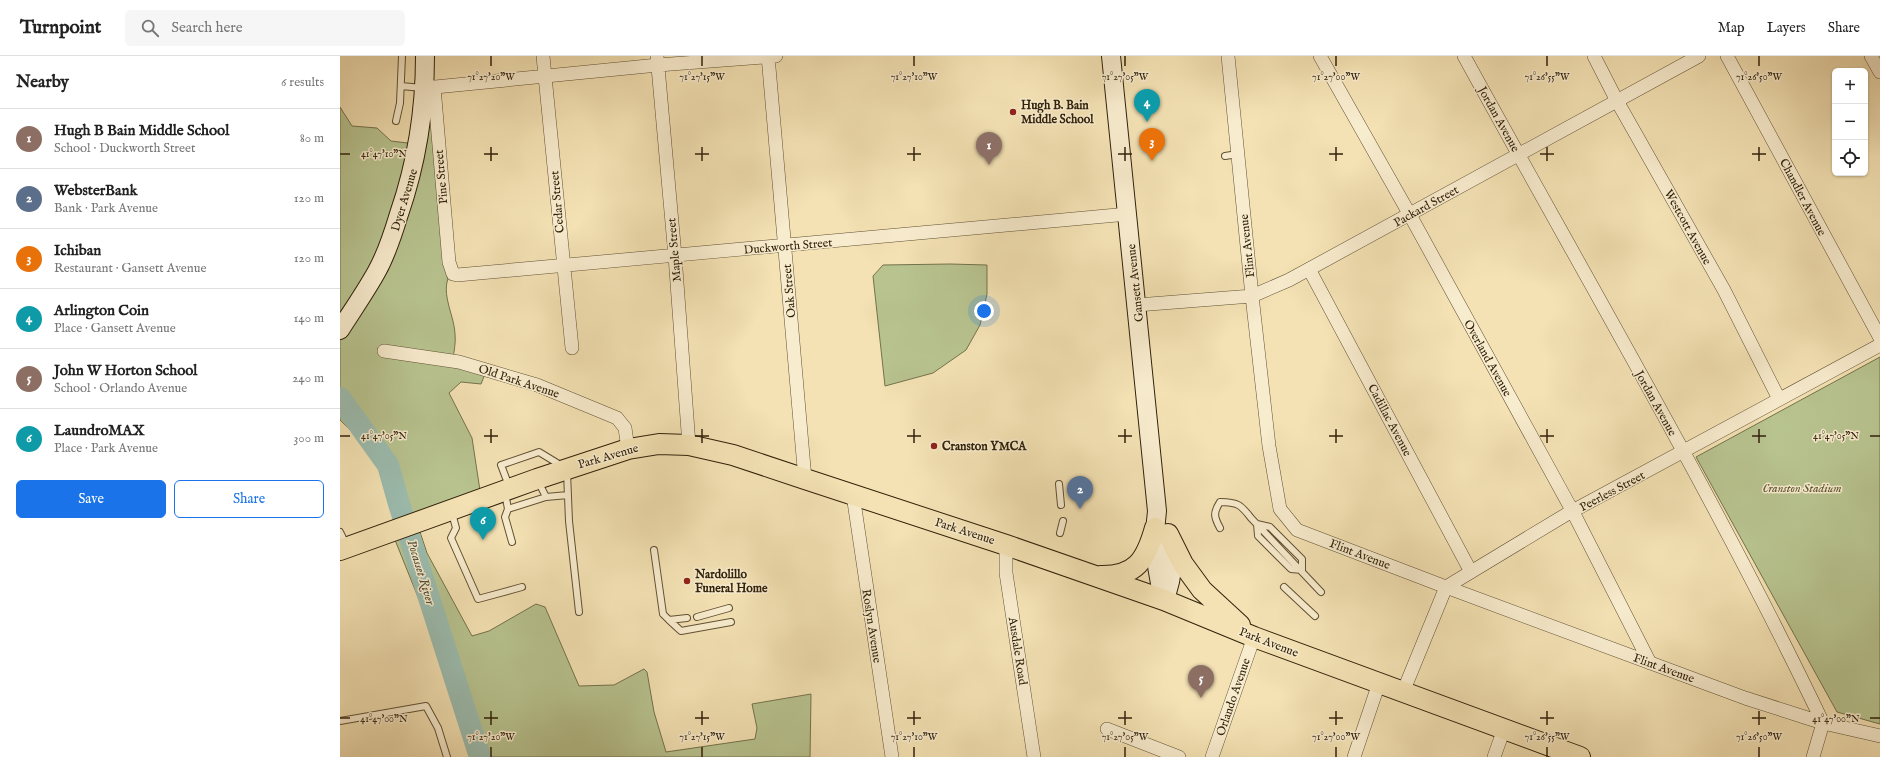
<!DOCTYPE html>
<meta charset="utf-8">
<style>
:root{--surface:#fff;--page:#f6f6f6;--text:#222;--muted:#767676;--line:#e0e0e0;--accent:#1a73e8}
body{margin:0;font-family:"IM FELL English",serif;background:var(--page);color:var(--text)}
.controls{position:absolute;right:12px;top:12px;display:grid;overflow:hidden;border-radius:6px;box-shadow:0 1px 3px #0004}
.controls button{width:36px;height:36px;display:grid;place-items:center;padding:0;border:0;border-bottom:1px solid var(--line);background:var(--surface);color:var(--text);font:20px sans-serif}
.you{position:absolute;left:644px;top:255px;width:14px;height:14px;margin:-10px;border:3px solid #fff;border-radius:50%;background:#1a73e8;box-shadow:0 0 0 6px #1a73e833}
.badge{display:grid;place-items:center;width:26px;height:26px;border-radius:50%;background:var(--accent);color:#fff;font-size:13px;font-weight:700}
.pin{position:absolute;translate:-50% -33px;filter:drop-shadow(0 1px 2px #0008)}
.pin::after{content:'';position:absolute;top:21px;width:14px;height:12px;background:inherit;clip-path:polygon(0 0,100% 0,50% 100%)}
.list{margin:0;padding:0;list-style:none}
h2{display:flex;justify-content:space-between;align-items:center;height:52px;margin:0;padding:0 16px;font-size:17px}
h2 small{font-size:13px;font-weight:400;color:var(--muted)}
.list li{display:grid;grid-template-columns:26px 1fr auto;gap:12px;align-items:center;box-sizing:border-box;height:60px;padding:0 16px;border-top:1px solid var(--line)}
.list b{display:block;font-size:15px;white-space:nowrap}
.list p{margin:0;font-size:13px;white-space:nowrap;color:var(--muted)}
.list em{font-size:13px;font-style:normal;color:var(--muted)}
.actions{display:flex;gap:8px;padding:12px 16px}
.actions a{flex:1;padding:9px 0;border:1px solid var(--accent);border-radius:6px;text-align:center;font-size:14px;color:var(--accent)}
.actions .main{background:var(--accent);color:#fff}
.icon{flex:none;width:22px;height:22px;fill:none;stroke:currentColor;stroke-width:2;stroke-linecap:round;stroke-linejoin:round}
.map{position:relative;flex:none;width:1540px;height:701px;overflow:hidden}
header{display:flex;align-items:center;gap:24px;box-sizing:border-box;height:56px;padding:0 20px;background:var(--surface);border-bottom:1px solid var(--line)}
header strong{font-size:19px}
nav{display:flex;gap:22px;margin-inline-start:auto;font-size:14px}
.search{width:280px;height:36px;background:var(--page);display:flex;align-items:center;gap:10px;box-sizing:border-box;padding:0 14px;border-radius:6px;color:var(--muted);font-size:15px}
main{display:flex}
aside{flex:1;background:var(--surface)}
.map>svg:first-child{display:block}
</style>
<header>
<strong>Turnpoint</strong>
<div class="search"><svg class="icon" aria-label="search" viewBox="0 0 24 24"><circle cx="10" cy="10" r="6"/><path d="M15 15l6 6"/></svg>Search here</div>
<nav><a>Map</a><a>Layers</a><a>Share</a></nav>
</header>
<main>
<aside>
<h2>Nearby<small>6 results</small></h2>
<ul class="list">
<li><span class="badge" style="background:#8d6e63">1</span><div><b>Hugh B Bain Middle School</b><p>School · Duckworth Street</p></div><em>80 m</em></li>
<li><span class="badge" style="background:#5c6f8a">2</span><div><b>WebsterBank</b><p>Bank · Park Avenue</p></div><em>120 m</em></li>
<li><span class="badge" style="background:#e8710a">3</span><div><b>Ichiban</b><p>Restaurant · Gansett Avenue</p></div><em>120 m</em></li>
<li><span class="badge" style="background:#0f9aa8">4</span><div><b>Arlington Coin</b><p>Place · Gansett Avenue</p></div><em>140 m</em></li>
<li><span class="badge" style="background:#8d6e63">5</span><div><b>John W Horton School</b><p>School · Orlando Avenue</p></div><em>240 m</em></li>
<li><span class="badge" style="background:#0f9aa8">6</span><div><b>LaundroMAX</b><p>Place · Park Avenue</p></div><em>300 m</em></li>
</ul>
<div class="actions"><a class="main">Save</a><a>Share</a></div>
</aside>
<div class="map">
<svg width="1540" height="701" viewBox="0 0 1540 701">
<rect width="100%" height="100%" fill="#f4e2b4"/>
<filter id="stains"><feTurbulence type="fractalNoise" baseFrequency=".005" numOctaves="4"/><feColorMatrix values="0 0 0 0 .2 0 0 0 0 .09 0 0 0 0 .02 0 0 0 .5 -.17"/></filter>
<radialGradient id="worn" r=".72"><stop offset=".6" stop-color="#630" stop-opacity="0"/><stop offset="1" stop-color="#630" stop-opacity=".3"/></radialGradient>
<path fill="#b8c490" stroke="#74724d" d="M88,29L112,215C98,234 114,257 115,278C116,286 114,295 113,303L145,318L141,328L121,326L109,337L132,382L141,441L79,473L87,497L132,580L149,575L196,548L205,551L239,630L274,629L304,613L307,616L314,656L326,696L415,683L417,672L412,648L471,638L470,701H134L113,628L53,479L59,474L49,444L57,435V419L48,417L19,382L0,364V51L12,70L37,72L51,85L76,88Z
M610,208L647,209V238L640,269L626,294L593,317L545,330L533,220L543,209Z
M1540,301V668L1497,656L1356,401Z"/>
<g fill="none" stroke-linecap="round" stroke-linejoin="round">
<path stroke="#9cbdb0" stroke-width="22" d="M0,342L48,409L59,448L140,701"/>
<g stroke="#615134" stroke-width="8">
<path id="lane" d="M61,30L83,32
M56,65L60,47L62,0
M885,100L898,98
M227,416L229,465L239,556
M719,428L721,449
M169,430L161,409L199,396L222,410
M165,437L168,453L206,441L198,425
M206,441L228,439
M168,453L165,461L172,486
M112,457L116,472L111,482L138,543L182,531
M917,468L930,471L962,503V514L951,513L918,480Z
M880,472C874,461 873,457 880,446C898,446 901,449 911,462L981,536
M0,476L6,488
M720,477L723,465
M314,494L323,558L329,564L347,562
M944,531L975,560
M357,561L389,552
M329,564L341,575L391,566
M0,665L86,650L98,672L107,701"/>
</g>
<g stroke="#615134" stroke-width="14">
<path id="street" d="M203,0L232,292
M317,0L335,200L349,389
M428,0L465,423
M888,0L912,240L929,390L940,453L957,474L1106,531L1405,642L1483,667L1540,680
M980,0L1070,159L1233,456L1310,607
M1124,0C1245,221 1374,439 1483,667L1473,701
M1254,0L1277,45L1384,234L1439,343
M1387,0L1540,282
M1531,0L1540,16
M94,31L109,206L113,218L117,219L788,158
M85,32L318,9L436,0
M969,213L1131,516
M797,249L912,240L949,224L1359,0
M44,295L119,306L197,329L277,362L285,372L288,393
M513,439L552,701
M666,489V517L694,701
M1063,636L1106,531L1227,458L1540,289
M767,673L839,701
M872,701L914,581
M1014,701L1039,627
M1154,701L1164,673"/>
</g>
<g stroke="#30210a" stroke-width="20">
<path id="secondary" d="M771,0L817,455C813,485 816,515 824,544
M0,274C12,255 26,235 37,215C47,197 53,178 59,158C77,106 85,55 85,0
M824,544C833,524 834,505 830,484"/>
</g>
<g stroke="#30210a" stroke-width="22">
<path id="primary" d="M828,478L843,508L862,534L900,569
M0,494L197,423L288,393L319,388L349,389L393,399L465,423L666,489L824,544L914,581L1240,701
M760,520C796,521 806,504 815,472"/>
</g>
<use href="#lane" stroke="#f8ecce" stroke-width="6"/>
<use href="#street" stroke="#f8ecce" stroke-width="13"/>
<use href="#secondary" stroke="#f8ecce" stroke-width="18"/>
<use href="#primary" stroke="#f4e2b4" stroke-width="20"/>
</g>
<path fill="none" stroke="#30210a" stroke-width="1.5" d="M151,0V10M362,0V10M574,0V10M785,0V10M996,0V10M1207,0V10M1419,0V10M151,91V105M362,91V105M574,91V105M785,91V105M996,91V105M1207,91V105M1419,91V105M0,98H10M144,98H158M355,98H369M567,98H581M778,98H792M989,98H1003M1200,98H1214M1412,98H1426M151,373V387M362,373V387M574,373V387M785,373V387M996,373V387M1207,373V387M1419,373V387M0,380H10M144,380H158M355,380H369M567,380H581M778,380H792M989,380H1003M1200,380H1214M1412,380H1426M1530,380H1540M151,655V669M362,655V669M574,655V669M785,655V669M996,655V669M1207,655V669M1419,655V669M0,662H10M144,662H158M355,662H369M567,662H581M778,662H792M989,662H1003M1200,662H1214M1412,662H1426M1530,662H1540M151,691V701M362,691V701M574,691V701M785,691V701M996,691V701M1207,691V701M1419,691V701"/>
<g fill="#8f2418" stroke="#f8ecce" stroke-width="1.5">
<circle cx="673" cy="56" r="4"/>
<circle cx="594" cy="390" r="4"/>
<circle cx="347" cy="525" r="4"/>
</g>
<g text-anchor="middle" stroke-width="3" stroke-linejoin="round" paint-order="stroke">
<g font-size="12" font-weight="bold" fill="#30210a" stroke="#f8ecce" text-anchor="start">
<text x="681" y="53">Hugh B. Bain<tspan x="681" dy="14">Middle School</tspan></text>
<text x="602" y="394">Cranston YMCA</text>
<text x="355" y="522">Nardolillo<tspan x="355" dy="14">Funeral Home</tspan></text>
</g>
<g font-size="12" fill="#30210a" stroke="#f8ecce">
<text transform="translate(1159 63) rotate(61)" y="4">Jordan Avenue</text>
<text transform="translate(101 121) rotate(-95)" y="4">Pine Street</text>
<text transform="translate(1463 141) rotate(62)" y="4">Chandler Avenue</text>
<text transform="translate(64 144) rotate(-73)" y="4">Dyer Avenue</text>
<text transform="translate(217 146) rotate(-95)" y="4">Cedar Street</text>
<text transform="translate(1086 150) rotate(-29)" y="4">Packard Street</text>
<text transform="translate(1348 171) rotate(61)" y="4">Westcott Avenue</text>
<text transform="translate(448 190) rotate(-5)" y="4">Duckworth Street</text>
<text transform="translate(907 190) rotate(-96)" y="4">Flint Avenue</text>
<text transform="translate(334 194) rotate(-95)" y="4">Maple Street</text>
<text transform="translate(795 227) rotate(-96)" y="4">Gansett Avenue</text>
<text transform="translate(449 235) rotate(-95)" y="4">Oak Street</text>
<text transform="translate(1148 302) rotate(61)" y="4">Overland Avenue</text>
<text transform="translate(179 325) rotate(18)" y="4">Old Park Avenue</text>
<text transform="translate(1316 347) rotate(61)" y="4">Jordan Avenue</text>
<text transform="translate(1050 364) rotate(62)" y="4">Cadillac Avenue</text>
<text transform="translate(268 400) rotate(-16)" y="4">Park Avenue</text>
<text transform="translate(1272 435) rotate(-28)" y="4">Peerless Street</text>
<text transform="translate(625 475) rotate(18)" y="4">Park Avenue</text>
<text transform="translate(1020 498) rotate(21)" y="4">Flint Avenue</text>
<text transform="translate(532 570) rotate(81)" y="4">Roslyn Avenue</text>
<text transform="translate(929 586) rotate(21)" y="4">Park Avenue</text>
<text transform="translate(678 595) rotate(81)" y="4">Ausdale Road</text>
<text transform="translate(1324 612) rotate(20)" y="4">Flint Avenue</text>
<text transform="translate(893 641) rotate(-71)" y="4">Orlando Avenue</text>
</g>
<g font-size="12" font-style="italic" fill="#595232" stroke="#f8ecce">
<text x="1462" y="436">Cranston Stadium</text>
</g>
<g font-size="13" font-style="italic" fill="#50503c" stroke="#f8ecce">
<text transform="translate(82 516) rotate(73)" y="5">Pocasset River</text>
</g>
</g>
<g font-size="10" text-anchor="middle" fill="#30210a" stroke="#f8ecce" stroke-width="3" stroke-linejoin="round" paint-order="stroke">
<text x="151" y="24">71°27'20"W</text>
<text x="362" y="24">71°27'15"W</text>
<text x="574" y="24">71°27'10"W</text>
<text x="785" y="24">71°27'05"W</text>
<text x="996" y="24">71°27'00"W</text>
<text x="1207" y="24">71°26'55"W</text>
<text x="1419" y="24">71°26'50"W</text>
<text x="44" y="101">41°47'10"N</text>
<text x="44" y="383">41°47'05"N</text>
<text x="1496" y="383">41°47'05"N</text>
<text x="44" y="666">41°47'00"N</text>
<text x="1496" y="666">41°47'00"N</text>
<text x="151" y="684">71°27'20"W</text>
<text x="362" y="684">71°27'15"W</text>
<text x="574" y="684">71°27'10"W</text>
<text x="785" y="684">71°27'05"W</text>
<text x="996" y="684">71°27'00"W</text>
<text x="1207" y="684">71°26'55"W</text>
<text x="1419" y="684">71°26'50"W</text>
</g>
<rect width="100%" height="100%" filter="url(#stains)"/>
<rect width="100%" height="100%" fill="url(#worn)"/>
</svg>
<div class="controls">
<button>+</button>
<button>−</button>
<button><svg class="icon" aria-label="locate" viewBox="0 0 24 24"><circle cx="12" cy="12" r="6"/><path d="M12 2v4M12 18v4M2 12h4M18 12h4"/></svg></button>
</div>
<div class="you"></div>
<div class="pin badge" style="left:649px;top:109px;background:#8d6e63">1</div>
<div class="pin badge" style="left:740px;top:453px;background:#5c6f8a">2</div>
<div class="pin badge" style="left:812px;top:105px;background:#e8710a">3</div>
<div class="pin badge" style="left:807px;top:66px;background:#0f9aa8">4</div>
<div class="pin badge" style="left:861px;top:642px;background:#8d6e63">5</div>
<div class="pin badge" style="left:143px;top:484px;background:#0f9aa8">6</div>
</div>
</main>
